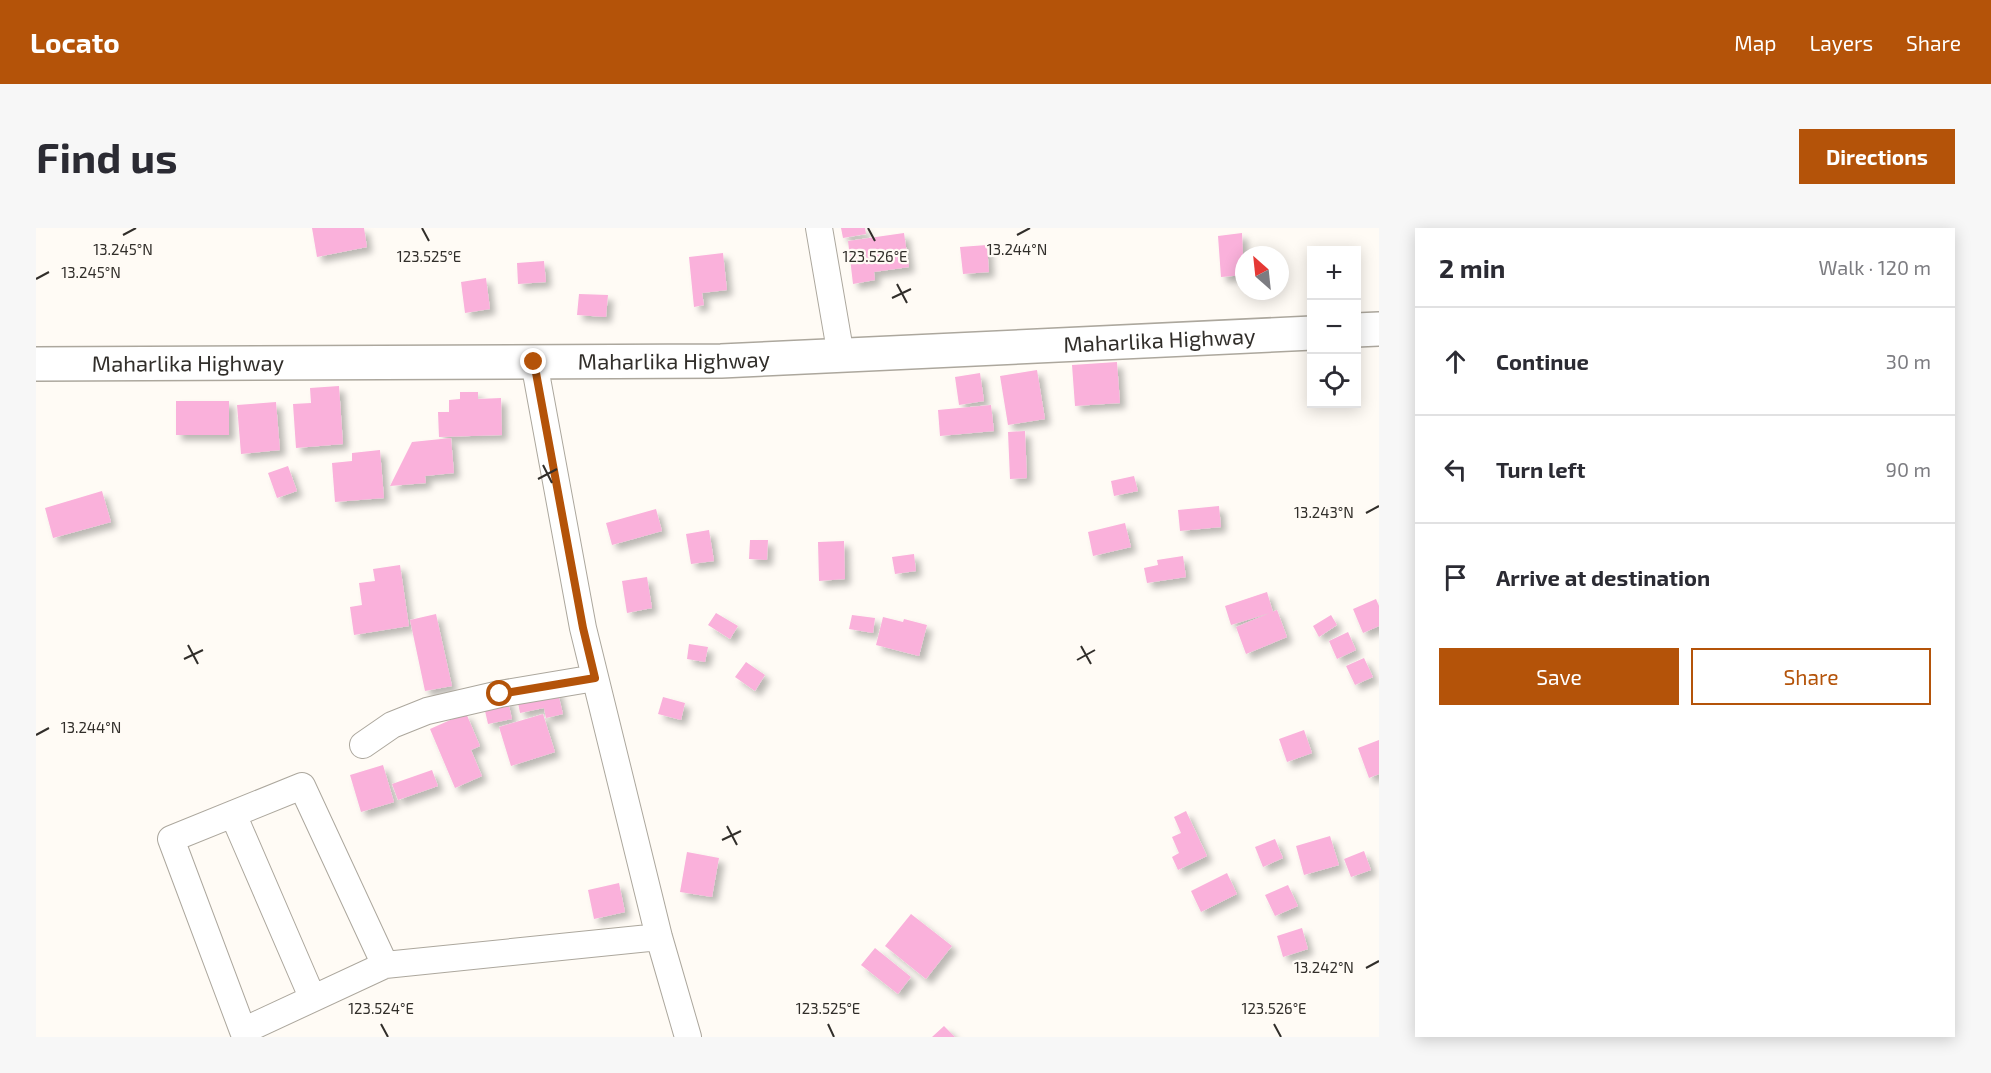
<!DOCTYPE html>
<meta charset="utf-8">
<style>
:root{--surface:#fff;--page:#f7f7f7;--text:#2b2b33;--muted:#7c7c81;--line:#e1e1e2;--accent:#b45309}
body{margin:0;font-family:"Exo 2",sans-serif;background:var(--page);color:var(--text)}
.controls{position:absolute;right:18px;top:18px;display:grid;overflow:hidden;border-radius:0px;box-shadow:0 3px 15px #0003}
.controls button{width:54px;height:54px;display:grid;place-items:center;padding:0;border:0;border-bottom:2px solid var(--line);background:var(--surface);color:var(--text);font:30px sans-serif}
.compass{position:absolute;left:1199px;top:18px;width:54px;height:54px;border-radius:50%;background:var(--surface);box-shadow:0 3px 15px #0003;rotate:333deg}
.stop{position:absolute;width:18px;height:18px;margin:-14px;border:4px solid #b45309;border-radius:50%;background:#fff}
.stop.end{background:#b45309;border-color:#fff;box-shadow:0 2px 6px #0008}
.list{margin:0;padding:0;list-style:none}
h2{display:flex;justify-content:space-between;align-items:center;height:78px;margin:0;padding:0 24px;font-size:26px}
h2 small{font-size:20px;font-weight:400;color:var(--muted)}
.list li{display:grid;grid-template-columns:39px 1fr auto;gap:18px;align-items:center;box-sizing:border-box;height:108px;padding:0 24px;border-top:2px solid var(--line)}
.list b{display:block;font-size:22px;white-space:nowrap}
.list em{font-size:20px;font-style:normal;color:var(--muted)}
.actions{display:flex;gap:12px;padding:18px 24px}
.actions a{flex:1;padding:14px 0;border:2px solid var(--accent);border-radius:0px;text-align:center;font-size:21px;color:var(--accent)}
.actions .main{background:var(--accent);color:#fff}
.icon{flex:none;width:33px;height:33px;fill:none;stroke:currentColor;stroke-width:2;stroke-linecap:round;stroke-linejoin:round}
.map{position:relative;flex:none;width:1343px;height:809px;overflow:hidden;border-radius:0px}
header{display:flex;align-items:center;gap:36px;box-sizing:border-box;height:84px;padding:0 30px;background:var(--accent);color:#fff}
header strong{font-size:28px}
nav{display:flex;gap:33px;margin-inline-start:auto;font-size:21px}
.intro{display:flex;align-items:center;justify-content:space-between;box-sizing:border-box;height:144px;padding:0 36px}
h1{margin:0;font-size:42px}
.button{padding:15px 27px;border-radius:0px;background:var(--accent);color:#fff;font-size:21px;font-weight:700}
main{display:flex;gap:36px;padding:0 36px}
aside{flex:1;background:var(--surface);border-radius:0px;box-shadow:0 3px 15px #0003}
.map>svg:first-child{display:block}
</style>
<header>
<strong>Locato</strong>
<nav><a>Map</a><a>Layers</a><a>Share</a></nav>
</header>
<div class="intro"><h1>Find us</h1><a class="button">Directions</a></div>
<main>
<div class="map">
<svg width="1343" height="809" viewBox="0 0 1343 809">
<defs>
<filter id="shadow"><feDropShadow dx="5.5" dy="5.5" stdDeviation="3" flood-color="#0004"/></filter>
</defs>
<rect width="100%" height="100%" fill="#fffbf5"/>
<path fill="#fab1db" filter="url(#shadow)" d="M276,0H328L331,19L281,29Z
M805,0H829L830,6L807,10Z
M868,5L873,39L838,44L839,52L817,56L812,13Z
M1206,5L1208,47L1185,49L1182,8Z
M951,17L953,44L927,46L924,19Z
M687,25L691,62L666,65L668,77L658,79L653,29Z
M508,33L510,54L482,56L481,35Z
M450,50L454,81L429,85L425,54Z
M543,66L572,67L570,89L541,87Z
M1081,134L1084,175L1039,178L1036,137Z
M1001,142L1009,191L972,197L964,148Z
M944,145L948,173L923,177L919,149Z
M303,158L307,216L260,220L257,176L275,175L274,160Z
M424,164H442V171L465,170L466,207L403,209L402,184H413V172L424,171Z
M140,173H193V207H140Z
M240,174L244,222L205,226L201,177Z
M955,177L958,203L904,208L902,182Z
M989,203L991,250L974,251L972,204Z
M415,210L418,245L389,248L390,255L354,258L376,214Z
M344,222L348,270L299,274L296,235L316,233V225Z
M252,238L261,263L241,270L232,245Z
M1098,248L1102,263L1078,268L1075,253Z
M66,263L75,294L17,310L9,280Z
M1183,278L1185,299L1144,303L1142,282Z
M620,281L626,303L576,317L570,295Z
M1089,295L1095,319L1057,328L1052,304Z
M673,302L678,333L655,336L650,306Z
M714,312H732L731,332L713,331Z
M808,313L809,351L783,353L782,314Z
M878,326L880,343L859,346L856,329Z
M1147,328L1150,349L1111,355L1108,340L1122,337L1121,332Z
M364,337L373,398L318,407L314,379L326,377L323,355L339,353L337,341Z
M611,349L616,380L591,385L586,353Z
M1231,364L1237,384L1195,397L1189,378Z
M1340,371L1343,378V398L1327,405L1317,381Z
M1241,382L1251,409L1210,426L1200,399Z
M680,385L702,398L694,411L672,397Z
M400,386L416,458L389,463L374,392Z
M816,387L839,390L837,405L813,401Z
M1295,387L1301,397L1283,409L1277,398Z
M847,389L867,394L868,391L891,397L883,428L840,417Z
M1312,404L1320,422L1301,431L1293,413Z
M653,416L672,419L669,434L651,431Z
M1328,430L1337,449L1319,457L1310,438Z
M710,434L729,447L719,463L699,449Z
M521,461L527,486L510,490L508,480L484,485L481,470Z
M471,469L476,491L452,496L447,474Z
M627,469L649,475L645,492L622,486Z
M430,485L444,518L435,522L446,548L419,560L394,501Z
M507,486L519,524L475,538L463,499Z
M1268,502L1276,525L1251,534L1243,511Z
M1343,512V546L1333,550L1322,520Z
M347,537L358,574L325,584L314,547Z
M396,542L402,558L362,572L356,556Z
M1150,583L1171,628L1142,642L1136,629L1143,625L1136,609L1145,605L1138,589Z
M1294,608L1303,637L1268,647L1260,618Z
M1239,611L1247,630L1227,639L1219,619Z
M1328,623L1335,642L1315,649L1308,631Z
M651,624L683,630L676,669L644,664Z
M1191,645L1201,666L1165,684L1155,663Z
M583,655L589,684L558,691L552,662Z
M1252,657L1262,678L1239,688L1229,667Z
M875,686L916,718L890,751L849,718Z
M1266,700L1272,721L1247,729L1241,708Z
M839,720L875,749L862,766L825,737Z
M908,798L919,809H896Z"/>
<g fill="none" stroke-linecap="round" stroke-linejoin="round">
<g stroke="#aca79d" stroke-width="28">
<path id="minor" d="M783,0L805,128
M498,134L547,400L623,709L652,809
M327,517L356,497L391,483L464,466L559,450
M266,558L349,737L207,803L135,611Z
M197,586L276,769
M349,737L623,709"/>
</g>
<g stroke="#aca79d" stroke-width="36">
<g id="trunk">
<path d="M1320,102L1343,101"/>
<path id="s1" d="M0,136L685,133L1276,105"/>
</g>
</g>
<use href="#minor" stroke="#fff" stroke-width="26"/>
<use href="#trunk" stroke="#fff" stroke-width="33"/>
</g>
<g fill="none" stroke-linecap="round" stroke-linejoin="round">
<path stroke="#b45309" stroke-width="8" d="M464,466L559,450L547,400L498,134"/>
</g>
<path fill="none" stroke="#312e2a" stroke-width="2" d="M386,0L393,13M832,0L839,13M87,7L100,0M981,7L994,0M0,51L13,44M861,56L871,75M856,70L875,61M507,237L516,255M502,251L521,241M1330,285L1343,278M152,417L162,436M1045,418L1055,436M148,431L167,422M1041,432L1059,422M0,507L13,500M691,598L701,617M686,612L705,603M1330,740L1343,733M345,796L352,809M792,796L798,809M1238,796L1245,809"/>
<g text-anchor="middle" stroke-width="4.5" stroke-linejoin="round" paint-order="stroke">
<g font-size="22" fill="#312e2a" stroke="#fffbf5">
<text dy="8" stroke="none"><textPath href="#s1" startOffset="1124">Maharlika Highway</textPath></text>
<text dy="8" stroke="none"><textPath href="#s1" startOffset="638">Maharlika Highway</textPath></text>
<text dy="8" stroke="none"><textPath href="#s1" startOffset="152">Maharlika Highway</textPath></text>
</g>
</g>
<g font-size="15" text-anchor="middle" fill="#312e2a" stroke="#fffbf5" stroke-width="4.5" stroke-linejoin="round" paint-order="stroke">
<text x="981" y="27">13.244°N</text>
<text x="87" y="27">13.245°N</text>
<text x="393" y="34">123.525°E</text>
<text x="839" y="34">123.526°E</text>
<text x="55" y="50">13.245°N</text>
<text x="1288" y="290">13.243°N</text>
<text x="55" y="505">13.244°N</text>
<text x="1288" y="745">13.242°N</text>
<text x="345" y="786">123.524°E</text>
<text x="792" y="786">123.525°E</text>
<text x="1238" y="786">123.526°E</text>
</g>
</svg>
<div class="controls">
<button>+</button>
<button>−</button>
<button><svg class="icon" aria-label="locate" viewBox="0 0 24 24"><circle cx="12" cy="12" r="6"/><path d="M12 2v4M12 18v4M2 12h4M18 12h4"/></svg></button>
</div>
<svg class="compass" viewBox="-18 -18 36 36"><path d="M0-13l5 13h-10z" fill="#e53935"/><path d="M0 13l5-13h-10z" fill="#7c7c81"/></svg>
<div class="stop" style="left:464px;top:466px"></div>
<div class="stop end" style="left:498px;top:134px"></div>
</div>
<aside>
<h2>2 min<small>Walk · 120 m</small></h2>
<ul class="list">
<li><svg class="icon" aria-label="ahead" viewBox="0 0 24 24"><path d="M12 20V5M6 11l6-6 6 6"/></svg><div><b>Continue</b></div><em>30 m</em></li>
<li><svg class="icon" aria-label="left" viewBox="0 0 24 24"><path d="M17 20v-9H6M10 6l-5 5 5 5"/></svg><div><b>Turn left</b></div><em>90 m</em></li>
<li><svg class="icon" aria-label="arrive" viewBox="0 0 24 24"><path d="M6 21V4h12l-3 4 3 4H6"/></svg><div><b>Arrive at destination</b></div></li>
</ul>
<div class="actions"><a class="main">Save</a><a>Share</a></div>
</aside>
</main>
